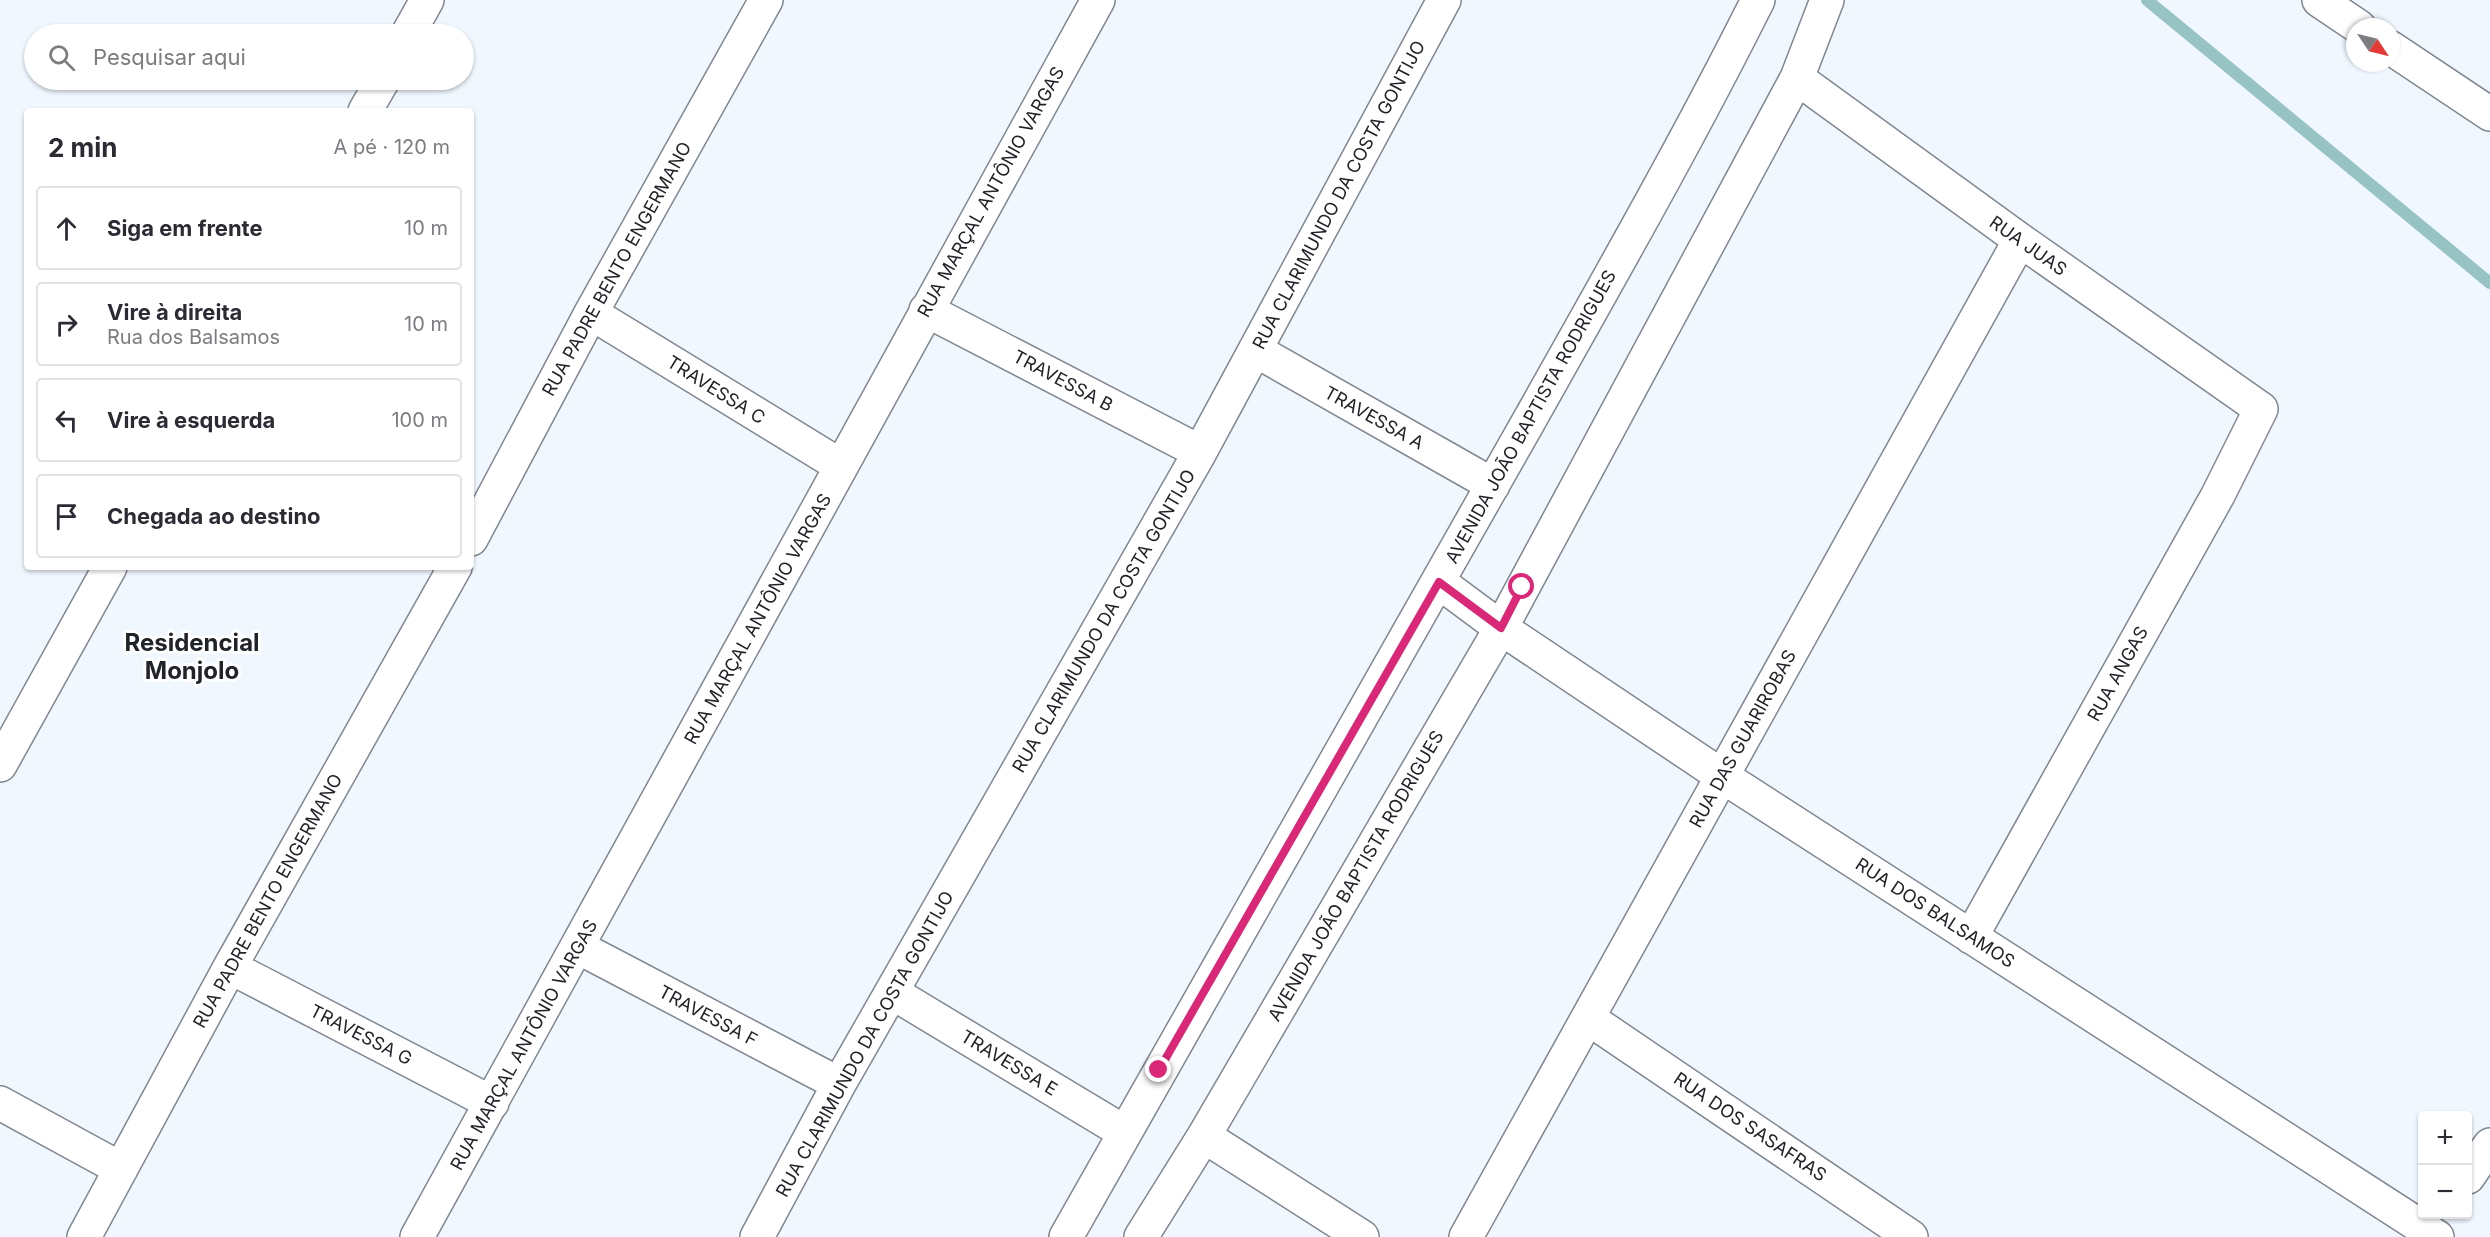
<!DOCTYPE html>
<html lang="pt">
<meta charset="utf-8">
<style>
:root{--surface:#fff;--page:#f7f7f7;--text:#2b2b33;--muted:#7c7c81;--line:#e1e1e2}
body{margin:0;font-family:Inter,sans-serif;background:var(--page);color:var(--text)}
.controls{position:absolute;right:18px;bottom:18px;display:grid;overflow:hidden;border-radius:6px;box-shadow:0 2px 4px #0004}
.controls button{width:54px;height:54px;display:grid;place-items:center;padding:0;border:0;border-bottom:2px solid var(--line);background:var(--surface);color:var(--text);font:30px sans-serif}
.compass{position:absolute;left:2346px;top:18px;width:54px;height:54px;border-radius:50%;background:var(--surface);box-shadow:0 2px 4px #0004;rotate:125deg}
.stop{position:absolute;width:18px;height:18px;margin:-14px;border:4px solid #db2777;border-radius:50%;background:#fff}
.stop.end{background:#db2777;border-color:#fff;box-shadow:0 2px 6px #0008}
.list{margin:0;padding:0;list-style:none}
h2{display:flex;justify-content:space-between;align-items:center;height:78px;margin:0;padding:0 24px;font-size:26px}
h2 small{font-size:20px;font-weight:400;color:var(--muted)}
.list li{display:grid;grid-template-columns:39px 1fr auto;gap:18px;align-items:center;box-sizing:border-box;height:84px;margin:0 12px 12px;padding:0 12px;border:2px solid var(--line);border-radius:6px}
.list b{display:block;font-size:22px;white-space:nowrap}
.list p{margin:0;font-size:20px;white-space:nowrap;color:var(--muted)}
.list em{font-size:20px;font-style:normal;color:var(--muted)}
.icon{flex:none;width:33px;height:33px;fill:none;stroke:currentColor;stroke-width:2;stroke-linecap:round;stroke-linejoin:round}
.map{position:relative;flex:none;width:2490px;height:1237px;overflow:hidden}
.search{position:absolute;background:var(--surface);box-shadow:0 2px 4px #0004;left:24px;top:24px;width:450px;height:66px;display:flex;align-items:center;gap:15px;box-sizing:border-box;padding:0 21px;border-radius:33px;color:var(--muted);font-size:22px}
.panel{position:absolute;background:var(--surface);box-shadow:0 2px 4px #0004;left:24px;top:108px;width:450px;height:462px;border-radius:6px}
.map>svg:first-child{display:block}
</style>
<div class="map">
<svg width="2490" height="1237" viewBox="0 0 2490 1237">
<rect width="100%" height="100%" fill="#f0f7ff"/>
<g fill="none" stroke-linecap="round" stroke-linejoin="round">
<path stroke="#98c3c5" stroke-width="12" d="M2147,0L2490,283"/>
<g stroke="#808790" stroke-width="36">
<path id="minor" d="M2319,0L2359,27
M408,34L427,0
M2391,48L2490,114
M1797,78L2020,240L2261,409L2218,495L1971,937
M365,111L383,80
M926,310L1200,452
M591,313L841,466
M1255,350L1493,485
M471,539L591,313L766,0
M1439,582L1501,628L1722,776L2437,1237
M0,765L110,567
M578,947L839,1084
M230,967L492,1103
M893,993L1124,1132
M1588,1018L1911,1237
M0,1103L121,1169
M1204,1136L1362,1237
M2468,1177L2490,1145
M84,1237L230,967L455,567
M417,1237L1098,0
M757,1237L839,1084L1200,452L1444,0
M1066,1237C1219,963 1376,692 1530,419C1608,280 1687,142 1758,0
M1141,1237L1204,1136L1501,628L1797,78L1827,0
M1466,1237L2020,240"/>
</g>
<use href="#minor" stroke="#fff" stroke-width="33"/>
</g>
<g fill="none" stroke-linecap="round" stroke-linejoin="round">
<path stroke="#db2777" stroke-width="8" d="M1159,1070L1439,582L1501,628L1522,587"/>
</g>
<g text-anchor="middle" stroke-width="6" stroke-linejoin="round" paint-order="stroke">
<g font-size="18" fill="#202327" stroke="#fff">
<text transform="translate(991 192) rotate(-61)" y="6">RUA MARÇAL ANTÔNIO VARGAS</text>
<text transform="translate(1339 195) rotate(-62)" y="6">RUA CLARIMUNDO DA COSTA GONTIJO</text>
<text transform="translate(2028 246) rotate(35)" y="6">RUA JUAS</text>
<text transform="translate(617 269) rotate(-61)" y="6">RUA PADRE BENTO ENGERMANO</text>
<text transform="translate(1063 381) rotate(28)" y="6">TRAVESSA B</text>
<text transform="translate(716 390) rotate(32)" y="6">TRAVESSA C</text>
<text transform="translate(1531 417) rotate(-61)" y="6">AVENIDA JOÃO BAPTISTA RODRIGUES</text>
<text transform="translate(1374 418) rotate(29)" y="6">TRAVESSA A</text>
<text transform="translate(758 619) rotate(-61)" y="6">RUA MARÇAL ANTÔNIO VARGAS</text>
<text transform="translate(1104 621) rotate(-60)" y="6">RUA CLARIMUNDO DA COSTA GONTIJO</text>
<text transform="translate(2118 674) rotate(-61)" y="6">RUA ANGAS</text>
<text transform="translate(1743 739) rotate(-61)" y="6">RUA DAS GUARIROBAS</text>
<text transform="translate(1356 876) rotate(-60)" y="6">AVENIDA JOÃO BAPTISTA RODRIGUES</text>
<text transform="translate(268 901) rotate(-61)" y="6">RUA PADRE BENTO ENGERMANO</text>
<text transform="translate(1935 913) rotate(33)" y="6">RUA DOS BALSAMOS</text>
<text transform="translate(708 1016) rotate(28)" y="6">TRAVESSA F</text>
<text transform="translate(361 1035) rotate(27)" y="6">TRAVESSA G</text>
<text transform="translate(865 1044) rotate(-61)" y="6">RUA CLARIMUNDO DA COSTA GONTIJO</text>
<text transform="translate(524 1045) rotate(-61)" y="6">RUA MARÇAL ANTÔNIO VARGAS</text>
<text transform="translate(1009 1063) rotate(31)" y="6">TRAVESSA E</text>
<text transform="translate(1750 1127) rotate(34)" y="6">RUA DOS SASAFRAS</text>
</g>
<g font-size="24" font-weight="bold" fill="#202327" stroke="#fff">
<text x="192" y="651">Residencial<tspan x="192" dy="28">Monjolo</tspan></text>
</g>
</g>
</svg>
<div class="controls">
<button>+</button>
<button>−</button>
</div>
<svg class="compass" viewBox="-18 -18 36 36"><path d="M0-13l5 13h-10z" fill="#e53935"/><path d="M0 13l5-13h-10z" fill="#7c7c81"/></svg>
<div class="stop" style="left:1522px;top:587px"></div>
<div class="stop end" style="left:1159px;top:1070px"></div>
<div class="search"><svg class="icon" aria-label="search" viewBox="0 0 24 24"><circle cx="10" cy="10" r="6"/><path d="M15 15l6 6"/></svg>Pesquisar aqui</div>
<section class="panel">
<h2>2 min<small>A pé · 120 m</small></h2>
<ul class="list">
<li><svg class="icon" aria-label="ahead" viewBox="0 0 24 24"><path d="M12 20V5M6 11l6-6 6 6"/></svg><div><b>Siga em frente</b></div><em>10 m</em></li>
<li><svg class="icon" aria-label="right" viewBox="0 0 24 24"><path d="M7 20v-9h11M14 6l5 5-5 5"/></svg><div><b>Vire à direita</b><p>Rua dos Balsamos</p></div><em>10 m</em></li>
<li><svg class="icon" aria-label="left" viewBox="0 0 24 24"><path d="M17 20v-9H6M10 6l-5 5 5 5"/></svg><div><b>Vire à esquerda</b></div><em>100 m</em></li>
<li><svg class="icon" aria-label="arrive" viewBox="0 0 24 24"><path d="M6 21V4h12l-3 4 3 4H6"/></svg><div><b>Chegada ao destino</b></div></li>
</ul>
</section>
</div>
